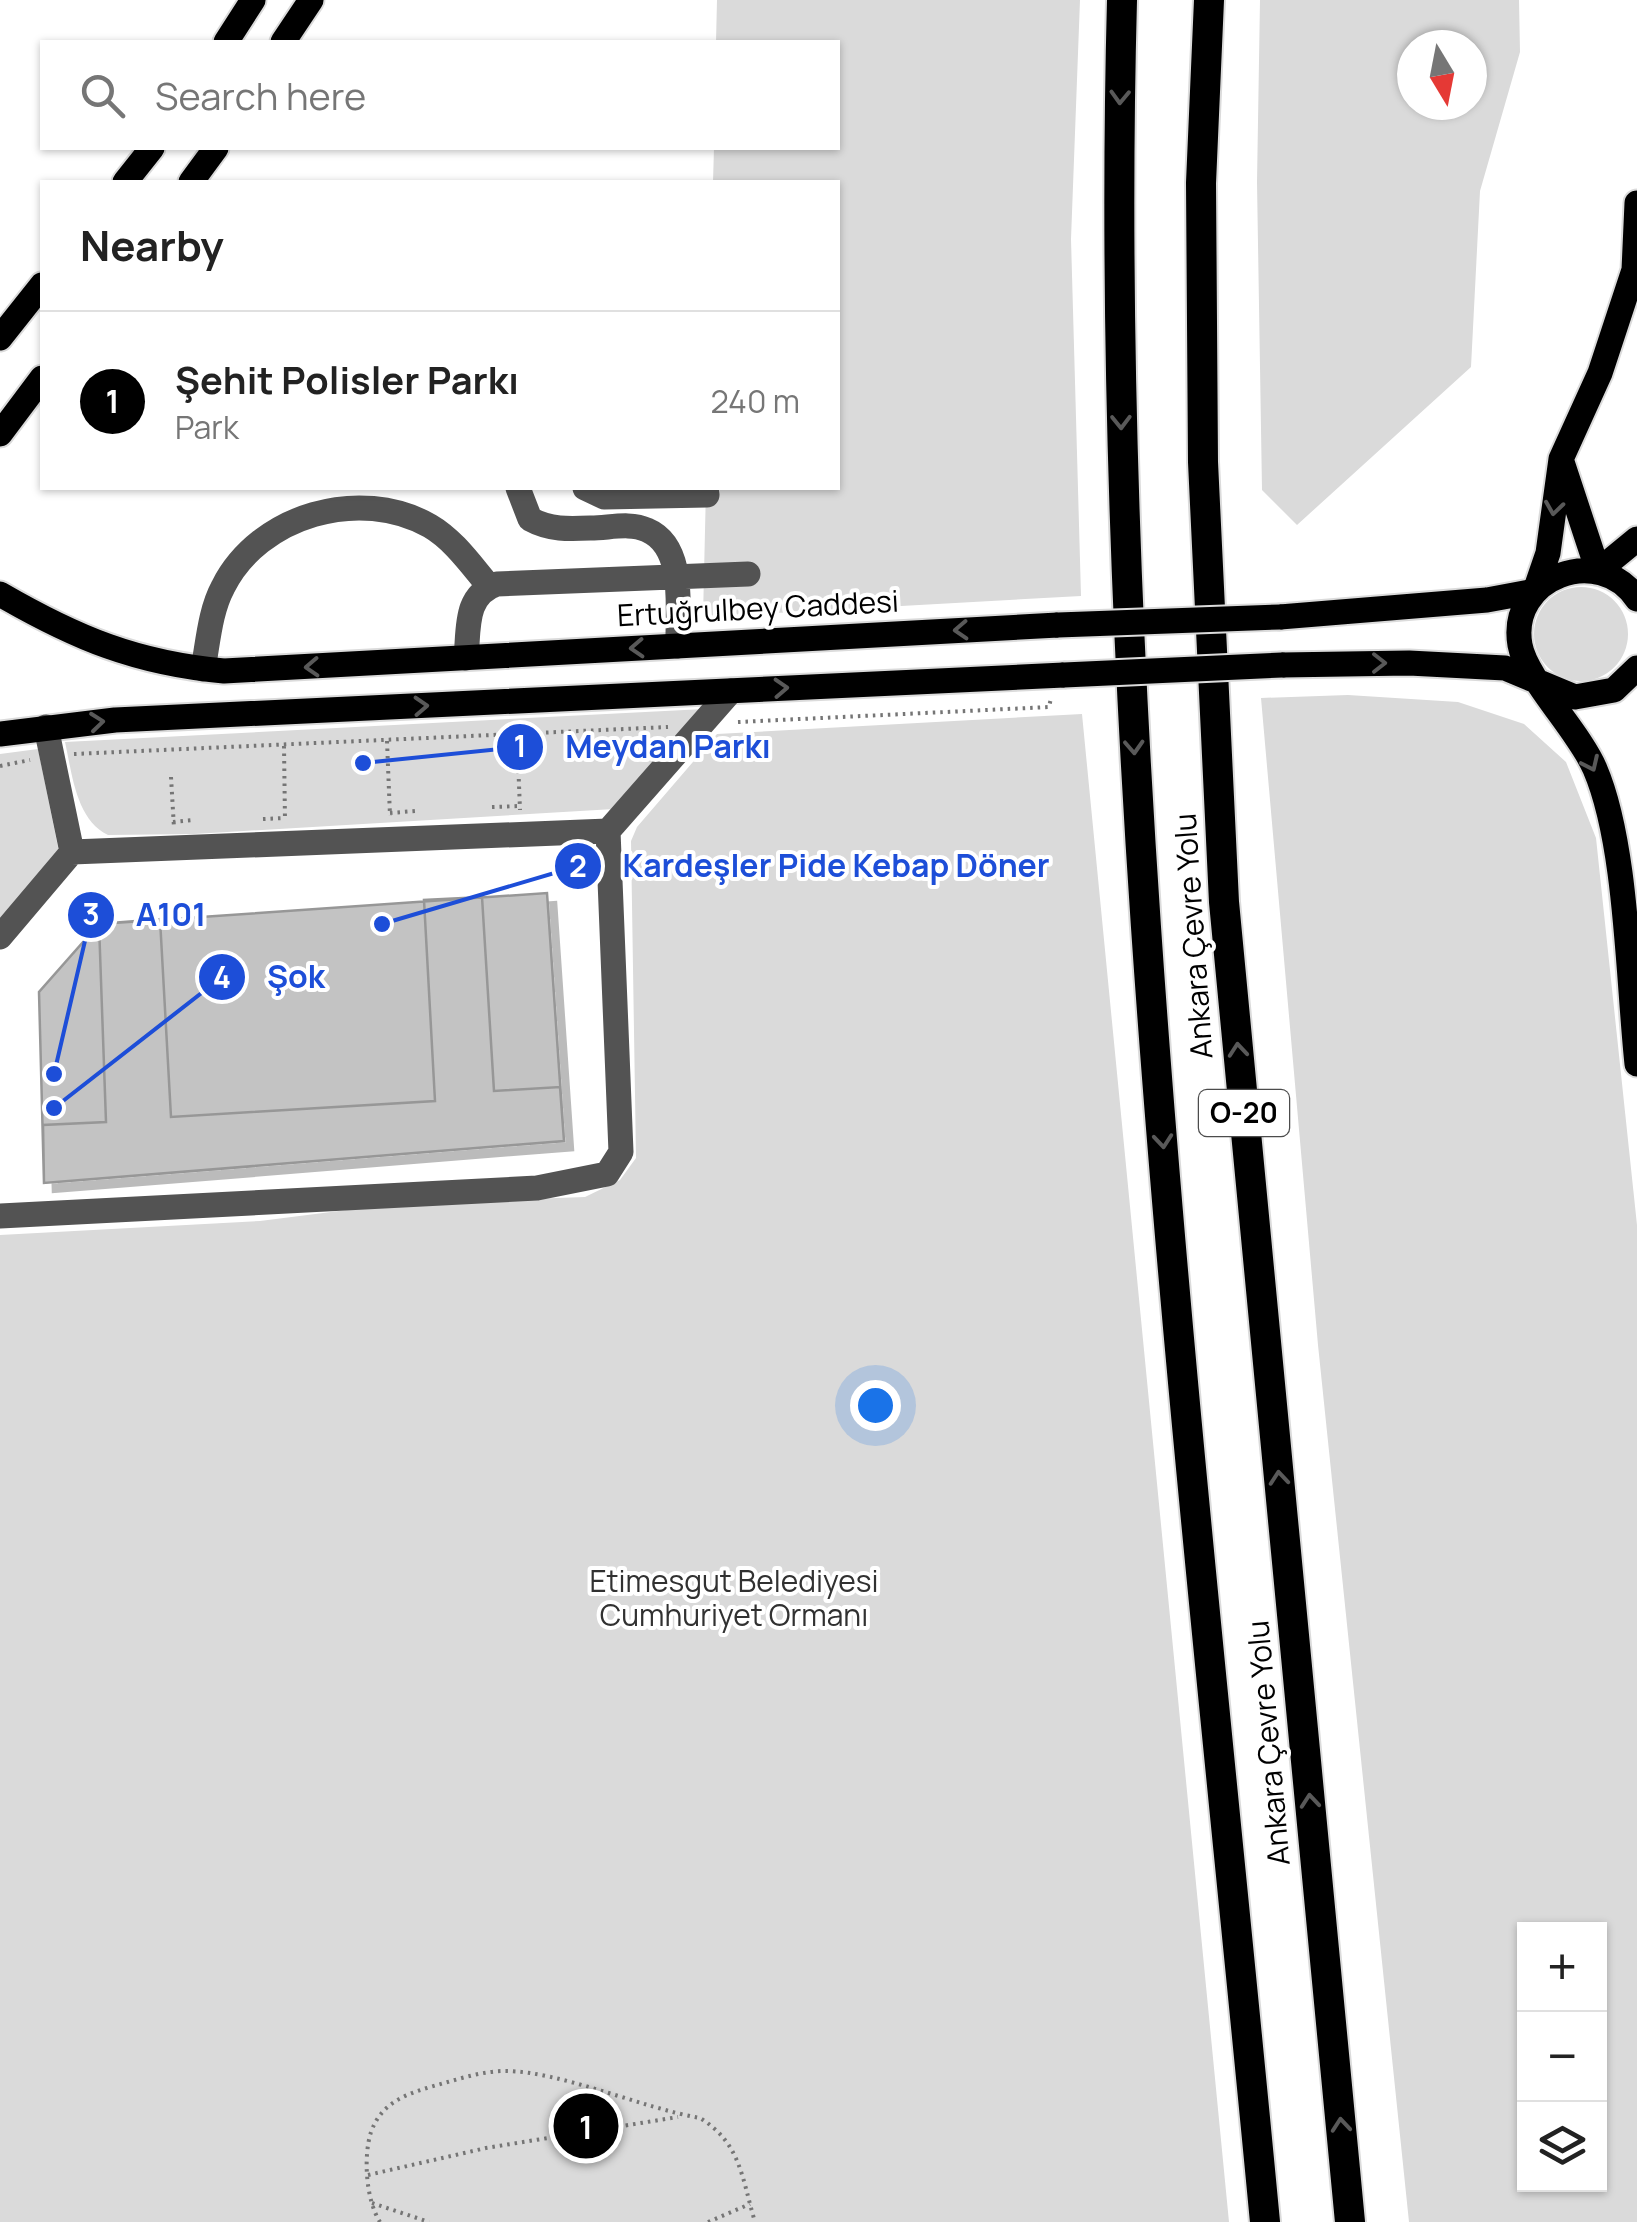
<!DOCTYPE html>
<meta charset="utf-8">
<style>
:root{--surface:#fff;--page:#f6f6f6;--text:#222;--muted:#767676;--line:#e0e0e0;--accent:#000}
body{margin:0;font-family:Manrope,sans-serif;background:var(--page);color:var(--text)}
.controls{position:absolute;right:30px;bottom:30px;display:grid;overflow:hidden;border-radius:0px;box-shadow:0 2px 8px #0004}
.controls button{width:90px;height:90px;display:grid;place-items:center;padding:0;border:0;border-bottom:2px solid var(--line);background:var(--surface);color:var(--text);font:50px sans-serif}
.compass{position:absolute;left:1397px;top:30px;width:90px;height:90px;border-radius:50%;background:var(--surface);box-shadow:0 2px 8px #0004;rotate:170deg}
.you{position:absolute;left:875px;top:1405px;width:35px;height:35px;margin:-25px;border:8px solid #fff;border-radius:50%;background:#1a73e8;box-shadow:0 0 0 15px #1a73e833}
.badge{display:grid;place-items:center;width:65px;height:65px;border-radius:50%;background:var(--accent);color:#fff;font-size:32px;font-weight:700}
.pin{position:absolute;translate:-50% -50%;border:5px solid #fff;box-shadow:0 2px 10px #0006}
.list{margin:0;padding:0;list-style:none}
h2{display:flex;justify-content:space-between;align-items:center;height:130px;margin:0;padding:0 40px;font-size:42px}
h2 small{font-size:32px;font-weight:400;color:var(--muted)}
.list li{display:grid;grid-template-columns:65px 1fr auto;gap:30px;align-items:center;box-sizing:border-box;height:180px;padding:0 40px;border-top:2px solid var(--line)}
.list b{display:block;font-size:38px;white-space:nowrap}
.list p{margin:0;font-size:32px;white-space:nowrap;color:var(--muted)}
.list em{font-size:32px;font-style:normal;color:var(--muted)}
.icon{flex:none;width:55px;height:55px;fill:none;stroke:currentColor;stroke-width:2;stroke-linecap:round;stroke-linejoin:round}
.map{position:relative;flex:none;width:1637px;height:2222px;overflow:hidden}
.search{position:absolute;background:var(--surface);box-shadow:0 2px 8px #0004;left:40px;top:40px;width:800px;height:110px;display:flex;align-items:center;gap:25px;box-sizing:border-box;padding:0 35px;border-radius:0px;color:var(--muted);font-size:38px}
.panel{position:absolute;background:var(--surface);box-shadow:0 2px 8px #0004;left:40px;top:180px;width:800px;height:310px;border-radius:0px}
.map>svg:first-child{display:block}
</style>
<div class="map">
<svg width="1637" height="2222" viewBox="0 0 1637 2222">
<defs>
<filter id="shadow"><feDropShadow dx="9" dy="9" stdDeviation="0" flood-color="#0004"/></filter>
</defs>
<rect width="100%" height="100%" fill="#fff"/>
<path fill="#dadada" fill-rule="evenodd" d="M717,0H1080L1071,239L1081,596L703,617L706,488H838V182H713L714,148H838V42H716Z
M1260,0H1519L1520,52L1480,191L1471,367L1297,525L1262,490L1257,182ZM1412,45H1472V105H1412Z
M1534 634a47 47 0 1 1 94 0a47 47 0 1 1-94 0Z
M1348,695L1458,702L1524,724L1566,762L1596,838L1637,1225V2222H1409L1318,1345L1261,698ZM1524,1930H1600V2184H1524Z
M704,709L614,809L194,834L108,835C76,820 72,773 65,742Z
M1082,714L1229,2222H0V1235L260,1221L394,1204L585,1197L620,1180L636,1158L631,841L637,827L717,734Z
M38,749L60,857L0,928V754Z"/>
<path fill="#c3c3c3" stroke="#979797" stroke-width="2.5" filter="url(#shadow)" d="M547,893L564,1141L44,1183L39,992L99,924Z
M482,897L494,1091L560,1087L564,1141L44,1183L43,1125L106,1122L99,924L160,919L171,1117L435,1101L424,900Z"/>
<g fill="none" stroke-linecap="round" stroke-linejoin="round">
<g stroke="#dbdbdb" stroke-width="29">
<path id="major" d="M226,42L253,0
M283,42L311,0
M125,182L152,148
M191,182L216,148
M0,338L42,285
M0,434L42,378
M1561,459L1600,373L1634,270L1637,203
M1598,571L1637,539
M1535,591L1548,553L1561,459L1598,571
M0,594C76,638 136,663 224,671L1058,625
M1637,599C1599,543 1508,577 1520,645C1526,679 1579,731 1595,769C1627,843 1628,980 1637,1064
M1280,617L1487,600L1535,591
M1282,665L1409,663L1505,668L1575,697L1614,690L1637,668
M0,734L115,720L1064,675"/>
</g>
<g stroke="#dbdbdb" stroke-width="34">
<path id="highway" d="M1122,0C1102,743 1195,1483 1265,2222
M1209,0L1201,183L1203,462L1224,902L1350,2222"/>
</g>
<path stroke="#757575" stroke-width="4" stroke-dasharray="2.5 5" stroke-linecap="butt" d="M738,722L1049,707L1051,698
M517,734L520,810
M387,741L390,816
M284,746L285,821
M74,754L668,727
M0,766L30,760
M171,777L174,828
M492,807L520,806
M390,813L415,811
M263,819L285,818
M173,822L194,820
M368,2175L486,2148L678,2117
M372,2203L429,2222
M380,2222C366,2200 363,2157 371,2132C382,2101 409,2093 437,2085C459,2079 482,2071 505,2071C560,2071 642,2108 700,2118C741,2143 742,2179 755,2222
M708,2222L750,2204"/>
<path stroke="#535353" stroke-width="25" d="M518,488L530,519C550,530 569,529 591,528C609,528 630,522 647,530C687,547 677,611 678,646
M585,488L604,497L707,495L706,488
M466,658C469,629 464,595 497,584L748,574
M203,669C208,643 210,611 223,587C259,515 360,486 430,526C454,540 471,565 489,586
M46,727L72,852
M0,937L72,852L608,831
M0,1216L537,1188L607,1174L621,1152L608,831L731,691"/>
<use href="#major" stroke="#000" stroke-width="25"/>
<use href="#highway" stroke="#000" stroke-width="30"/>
<g stroke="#dbdbdb" stroke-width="29" stroke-linecap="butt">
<path id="major-bridge" d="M1058,625L1280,617
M1064,675L1282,665"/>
</g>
<use href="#major-bridge" stroke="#000" stroke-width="25"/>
</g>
<defs><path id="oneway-chevron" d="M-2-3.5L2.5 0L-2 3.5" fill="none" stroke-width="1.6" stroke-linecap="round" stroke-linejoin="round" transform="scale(2.5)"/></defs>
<g stroke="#595959">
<use href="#oneway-chevron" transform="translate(1120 97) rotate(92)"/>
<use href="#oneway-chevron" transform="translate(1121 422) rotate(89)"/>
<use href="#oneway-chevron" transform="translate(1554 508) rotate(98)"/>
<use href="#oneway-chevron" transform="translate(961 630) rotate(177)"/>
<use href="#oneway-chevron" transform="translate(637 648) rotate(177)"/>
<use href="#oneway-chevron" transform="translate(1379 663)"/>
<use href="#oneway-chevron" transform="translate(312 667) rotate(177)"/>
<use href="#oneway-chevron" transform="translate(781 688) rotate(-3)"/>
<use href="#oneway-chevron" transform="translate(421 706) rotate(-3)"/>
<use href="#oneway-chevron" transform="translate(97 722) rotate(-6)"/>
<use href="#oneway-chevron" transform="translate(1134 747) rotate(87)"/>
<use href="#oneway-chevron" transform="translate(1591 764) rotate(65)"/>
<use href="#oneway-chevron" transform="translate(1238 1050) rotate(-95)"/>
<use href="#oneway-chevron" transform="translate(1163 1141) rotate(85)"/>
<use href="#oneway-chevron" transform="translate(1279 1478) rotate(-95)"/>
<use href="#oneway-chevron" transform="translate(1310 1801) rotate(-95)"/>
<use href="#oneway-chevron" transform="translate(1341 2125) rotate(-95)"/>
</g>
<g text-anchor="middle" stroke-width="8" stroke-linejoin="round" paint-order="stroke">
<rect fill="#fff" stroke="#4c4c4c" stroke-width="2.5" x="1199" y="1090" width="90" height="46" rx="8"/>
<g font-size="28" font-weight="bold" fill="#000">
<text x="1244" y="1123">O-20</text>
</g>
<g font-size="30" fill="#000" stroke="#fff">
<text transform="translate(758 609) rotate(-3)" y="10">Ertuğrulbey Caddesi</text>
<text transform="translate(1194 936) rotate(-94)" y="10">Ankara Çevre Yolu</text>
<text transform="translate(1269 1743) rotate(-95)" y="10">Ankara Çevre Yolu</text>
</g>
<g font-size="30" fill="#313131" stroke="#fff">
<text x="734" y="1592">Etimesgut Belediyesi<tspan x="734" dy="34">Cumhuriyet Ormanı</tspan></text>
</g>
</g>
<path fill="none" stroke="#1d4ed8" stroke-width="4" d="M363 763L520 747M382 924L578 866M54 1074L91 915M54 1108L222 977"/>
<g fill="#1d4ed8" stroke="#fff" stroke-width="4">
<circle cx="363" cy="763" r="10"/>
<circle cx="382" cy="924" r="10"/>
<circle cx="54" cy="1074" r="10"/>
<circle cx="54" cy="1108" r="10"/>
<circle cx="520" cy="747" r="25"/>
<circle cx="578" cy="866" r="25"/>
<circle cx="91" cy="915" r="25"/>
<circle cx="222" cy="977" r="25"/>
</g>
<g font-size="30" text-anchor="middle" font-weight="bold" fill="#fff">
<text x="520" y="757">1</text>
<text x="578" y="877">2</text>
<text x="91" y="925">3</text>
<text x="222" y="988">4</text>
</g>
<g font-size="32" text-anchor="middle" font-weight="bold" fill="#1d4ed8" stroke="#fff" stroke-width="8" stroke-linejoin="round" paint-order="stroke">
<text x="668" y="758">Meydan Parkı</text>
<text x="836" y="877">Kardeşler Pide Kebap Döner</text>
<text x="171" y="926">A101</text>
<text x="296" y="988">Şok</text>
</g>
</svg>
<div class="controls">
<button>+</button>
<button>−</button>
<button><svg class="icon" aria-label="layers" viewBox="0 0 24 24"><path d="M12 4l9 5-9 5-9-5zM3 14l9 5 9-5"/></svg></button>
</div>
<svg class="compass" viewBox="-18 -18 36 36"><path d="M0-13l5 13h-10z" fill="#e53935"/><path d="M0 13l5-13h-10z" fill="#767676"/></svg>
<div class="you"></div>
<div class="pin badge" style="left:586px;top:2126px">1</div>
<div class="search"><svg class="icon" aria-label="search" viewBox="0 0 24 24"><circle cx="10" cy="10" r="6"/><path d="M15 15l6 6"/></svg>Search here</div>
<section class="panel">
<h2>Nearby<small></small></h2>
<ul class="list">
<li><span class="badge">1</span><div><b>Şehit Polisler Parkı</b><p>Park</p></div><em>240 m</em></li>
</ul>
</section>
</div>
